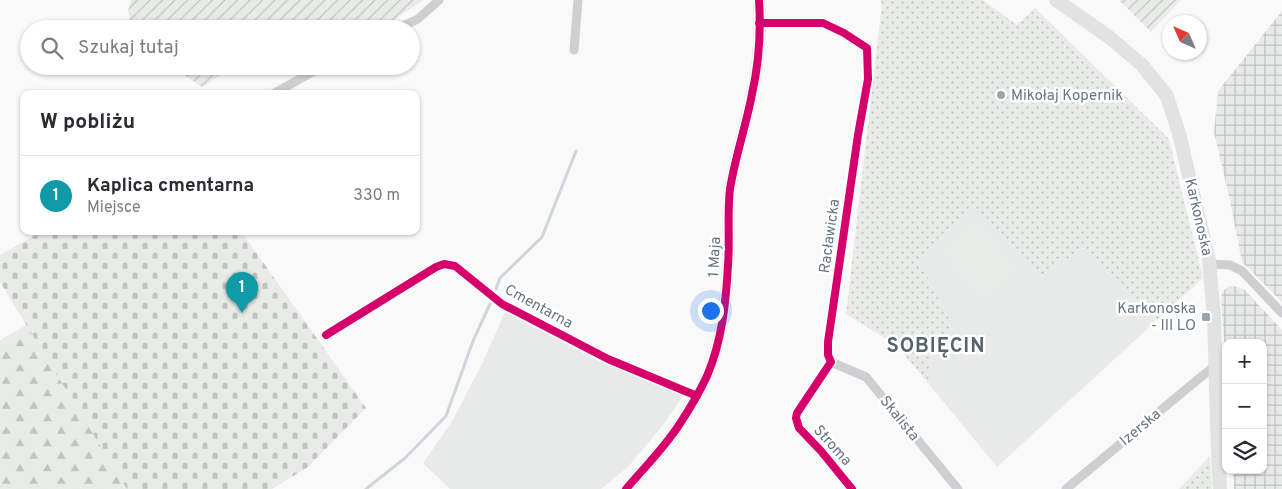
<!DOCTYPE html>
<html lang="pl">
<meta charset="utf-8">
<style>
:root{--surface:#fff;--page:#f2f2f3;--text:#2b2b33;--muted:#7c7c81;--line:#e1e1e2;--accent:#5c6169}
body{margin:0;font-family:Overpass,sans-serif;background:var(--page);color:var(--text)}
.controls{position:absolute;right:15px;bottom:15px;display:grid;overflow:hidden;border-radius:10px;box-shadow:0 1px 4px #0004}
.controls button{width:45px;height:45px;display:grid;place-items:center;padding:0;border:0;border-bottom:1px solid var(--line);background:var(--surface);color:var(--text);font:25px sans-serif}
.compass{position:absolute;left:1162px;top:15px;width:45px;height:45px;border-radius:50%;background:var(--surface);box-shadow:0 1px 4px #0004;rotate:315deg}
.you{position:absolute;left:710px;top:310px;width:18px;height:18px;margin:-12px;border:4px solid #fff;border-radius:50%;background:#1a73e8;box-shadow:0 0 0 8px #1a73e833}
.badge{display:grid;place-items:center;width:32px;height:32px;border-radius:50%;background:var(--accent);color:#fff;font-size:16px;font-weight:700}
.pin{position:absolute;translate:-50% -41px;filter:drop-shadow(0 1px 2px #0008)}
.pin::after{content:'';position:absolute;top:26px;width:18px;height:15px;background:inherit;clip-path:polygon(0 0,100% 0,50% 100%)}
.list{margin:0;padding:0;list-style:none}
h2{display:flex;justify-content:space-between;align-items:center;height:65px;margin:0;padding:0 20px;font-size:21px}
h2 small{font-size:16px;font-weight:400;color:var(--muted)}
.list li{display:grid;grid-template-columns:32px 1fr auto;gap:15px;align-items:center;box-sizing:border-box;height:80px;padding:0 20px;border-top:1px solid var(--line)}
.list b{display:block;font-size:19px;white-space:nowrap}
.list p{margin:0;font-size:16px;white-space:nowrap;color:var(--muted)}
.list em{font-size:16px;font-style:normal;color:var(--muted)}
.icon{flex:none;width:28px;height:28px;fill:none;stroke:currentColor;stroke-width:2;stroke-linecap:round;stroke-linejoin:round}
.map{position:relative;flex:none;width:1282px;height:489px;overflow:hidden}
.search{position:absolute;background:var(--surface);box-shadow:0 1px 4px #0004;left:20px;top:20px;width:400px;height:55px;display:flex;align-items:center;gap:12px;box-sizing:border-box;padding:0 18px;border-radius:28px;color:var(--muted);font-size:19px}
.panel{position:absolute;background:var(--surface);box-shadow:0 1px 4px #0004;left:20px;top:90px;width:400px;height:145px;border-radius:10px}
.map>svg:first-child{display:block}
</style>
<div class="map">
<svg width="1282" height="489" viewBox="0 0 1282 489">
<defs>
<pattern id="industrial-grid" width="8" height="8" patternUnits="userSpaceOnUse" patternTransform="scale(1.25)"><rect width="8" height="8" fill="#e8e9e9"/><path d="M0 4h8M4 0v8" fill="none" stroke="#c0c1c2"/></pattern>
<pattern id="grass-dots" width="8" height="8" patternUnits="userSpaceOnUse" patternTransform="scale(1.25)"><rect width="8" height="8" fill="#e8ebe6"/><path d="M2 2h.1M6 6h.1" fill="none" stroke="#c0c3c0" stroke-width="1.8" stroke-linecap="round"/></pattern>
<pattern id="forest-firs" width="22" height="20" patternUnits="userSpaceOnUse" patternTransform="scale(1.25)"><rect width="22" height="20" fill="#e8ebe6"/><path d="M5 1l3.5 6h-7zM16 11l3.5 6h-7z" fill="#c0c3c0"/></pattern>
<pattern id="cemetery-stones" width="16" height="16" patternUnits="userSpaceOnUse" patternTransform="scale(1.25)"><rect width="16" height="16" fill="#e8ebe6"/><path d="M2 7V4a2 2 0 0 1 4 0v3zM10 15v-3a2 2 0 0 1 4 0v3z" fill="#c0c3c0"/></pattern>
<pattern id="garden-furrows" width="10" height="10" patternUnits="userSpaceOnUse" patternTransform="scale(1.25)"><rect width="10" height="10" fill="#e8ebe6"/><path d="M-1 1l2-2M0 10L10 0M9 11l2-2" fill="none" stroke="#c0c3c0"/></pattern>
</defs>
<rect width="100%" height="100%" fill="#f9f9f9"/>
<path fill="#e8e9e9" d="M975,207L1040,276L1085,248L1156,321L997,467L928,383L932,357L954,328L919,262Z
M505,312L595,359L683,396L663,425L628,467L601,489H450L423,463L451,423L482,364Z"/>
<path fill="url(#industrial-grid)" d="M1282,11V302L1242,262L1229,196L1214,132L1218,91Z
M1229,286H1234L1244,289L1282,330V489H1234L1233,470H1263V343H1226V368L1221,299L1222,292Z"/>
<path fill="url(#grass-dots)" d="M880,0H983L1017,25L1035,8L1169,139L1203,278L1156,321L1085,248L1040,276L975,207L919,262L954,328L932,357L928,383L896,345L846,314L882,4Z
M1210,456L1212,489H1179Z"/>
<path fill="url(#forest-firs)" d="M28,324L143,489H0V340Z"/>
<path fill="url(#cemetery-stones)" d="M42,231H241L366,408L308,467L272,489H127L0,282V255Z"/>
<path fill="url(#garden-furrows)" d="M131,0H424L380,29H132L128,11Z
M1119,0H1181L1151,32Z
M171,66H235L202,87Z"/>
<path fill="#e8ebe6" d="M975,217L1023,269L986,304L937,252Z"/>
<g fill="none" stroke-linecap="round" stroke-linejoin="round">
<path stroke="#ced6d9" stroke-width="3" d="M496,289L500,278L542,237L576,151
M366,489L405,458L446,416L473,341L490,304"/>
<path stroke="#cecfd0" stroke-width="9" d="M759,23H823L844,33L867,48L868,79L858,135L828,342V355L831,362L797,413L796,418L799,428L821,451L852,489
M396,29L418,19L439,0
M574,50L578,0
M273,94L323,66
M1209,264L1230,265L1242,271L1282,313
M326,335L436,267L444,264L455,266L502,304L608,359L697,396
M831,362L866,377L958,489
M1066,489L1196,381L1211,369L1216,367"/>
<path stroke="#e1e2e2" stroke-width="12" d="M626,489C644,468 664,448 679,425C689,410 699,393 707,376C722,341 726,302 728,265C730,241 727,213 730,189C735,157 746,126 752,94C759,63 761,31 759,0"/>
<path stroke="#e1e2e2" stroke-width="14" d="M1056,0L1109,37L1142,65L1167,96L1180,137L1209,261L1214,316L1218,452L1220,489"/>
<g stroke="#fff" stroke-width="11">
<path id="cycleway" d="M759,23H823L844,33L867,48L868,79L858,135L828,342V355L831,362L797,413L796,418L799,428L821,451L852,489
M326,335L436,267L444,264L455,266L502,304L608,359L697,396
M626,489C644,468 664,448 679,425C689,410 699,393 707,376C722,341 726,302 728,265C730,241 727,213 730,189C735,157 746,126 752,94C759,63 761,31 759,0"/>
</g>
<use href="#cycleway" stroke="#d6006c" stroke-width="8"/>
</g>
<g fill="#99a4ac" stroke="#fff" stroke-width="2">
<circle cx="1001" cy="95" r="5"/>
<rect x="1201" y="312" width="10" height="10" rx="2.5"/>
</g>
<g text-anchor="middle" stroke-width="5" stroke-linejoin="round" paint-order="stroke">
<g font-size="15" fill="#657683" stroke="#fff" text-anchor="start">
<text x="1011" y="100">Mikołaj Kopernik</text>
<text x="1196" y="313" text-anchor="end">Karkonoska<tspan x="1196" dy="17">- III LO</tspan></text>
</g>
<g font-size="15" fill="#657683" stroke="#fff">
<text transform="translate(1199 217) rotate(77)" y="5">Karkonoska</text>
<text transform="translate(829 236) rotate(-82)" y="5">Racławicka</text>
<text transform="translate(714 257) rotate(-87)" y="5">1 Maja</text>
<text transform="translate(539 306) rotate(29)" y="5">Cmentarna</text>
<text transform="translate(900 418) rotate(51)" y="5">Skalista</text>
<text transform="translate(1140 427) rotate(-40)" y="5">Izerska</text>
<text transform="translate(833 445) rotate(48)" y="5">Stroma</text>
</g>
<g font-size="20" font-weight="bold" letter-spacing="1" fill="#57646e" stroke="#fff">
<text x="936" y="352">SOBIĘCIN</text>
</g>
</g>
</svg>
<div class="controls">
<button>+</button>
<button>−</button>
<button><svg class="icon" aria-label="layers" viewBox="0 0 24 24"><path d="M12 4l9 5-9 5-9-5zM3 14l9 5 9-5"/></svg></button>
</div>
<svg class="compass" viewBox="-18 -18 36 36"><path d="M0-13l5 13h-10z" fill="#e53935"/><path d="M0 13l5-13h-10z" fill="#7c7c81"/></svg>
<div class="you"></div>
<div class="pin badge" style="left:242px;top:313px;background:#0f9aa8">1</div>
<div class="search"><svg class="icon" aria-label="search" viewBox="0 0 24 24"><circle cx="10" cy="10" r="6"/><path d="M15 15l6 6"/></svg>Szukaj tutaj</div>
<section class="panel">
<h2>W pobliżu<small></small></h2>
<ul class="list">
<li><span class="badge" style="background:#0f9aa8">1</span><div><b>Kaplica cmentarna</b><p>Miejsce</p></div><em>330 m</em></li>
</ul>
</section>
</div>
